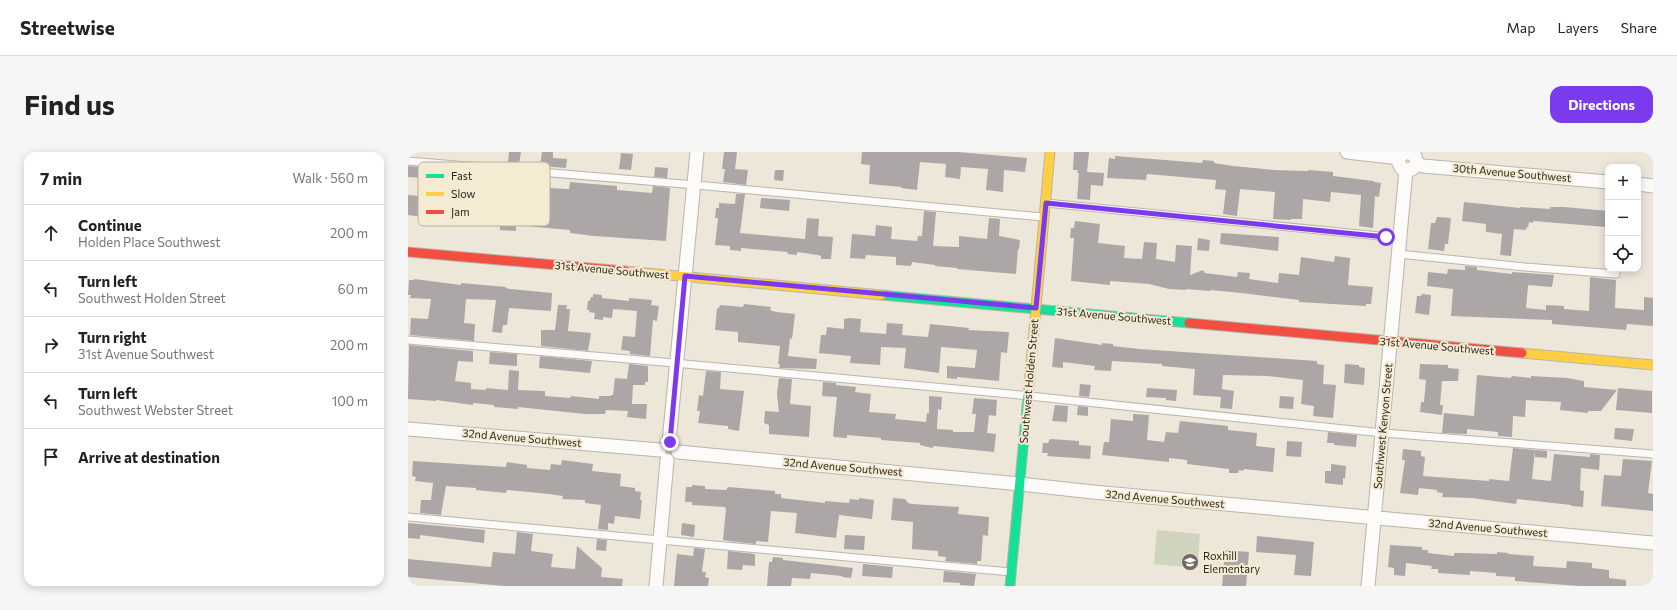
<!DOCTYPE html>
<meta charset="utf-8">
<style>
:root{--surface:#fff;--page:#f6f6f6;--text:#222;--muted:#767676;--line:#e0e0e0;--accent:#7c3aed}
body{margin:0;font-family:Commissioner,sans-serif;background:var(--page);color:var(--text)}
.controls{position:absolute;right:12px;top:12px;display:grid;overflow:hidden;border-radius:8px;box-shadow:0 2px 10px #0003}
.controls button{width:36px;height:36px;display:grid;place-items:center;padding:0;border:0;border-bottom:1px solid var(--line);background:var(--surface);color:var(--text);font:20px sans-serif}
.stop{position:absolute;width:12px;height:12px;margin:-9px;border:3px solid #7c3aed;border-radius:50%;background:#fff}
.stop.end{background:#7c3aed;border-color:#fff;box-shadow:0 1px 4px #0008}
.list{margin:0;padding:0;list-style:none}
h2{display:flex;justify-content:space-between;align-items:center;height:52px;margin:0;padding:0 16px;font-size:17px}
h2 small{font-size:13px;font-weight:400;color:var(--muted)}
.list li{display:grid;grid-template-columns:26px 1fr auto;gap:12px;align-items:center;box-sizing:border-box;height:56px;padding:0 16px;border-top:1px solid var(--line)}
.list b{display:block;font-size:15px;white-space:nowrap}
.list p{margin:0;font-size:13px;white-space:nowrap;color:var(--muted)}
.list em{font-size:13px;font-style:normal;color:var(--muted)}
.icon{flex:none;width:22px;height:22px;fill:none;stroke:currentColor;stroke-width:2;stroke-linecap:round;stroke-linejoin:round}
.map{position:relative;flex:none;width:1245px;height:434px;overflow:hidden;border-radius:12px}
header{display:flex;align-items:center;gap:24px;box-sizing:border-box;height:56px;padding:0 20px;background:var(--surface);border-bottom:1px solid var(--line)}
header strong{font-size:19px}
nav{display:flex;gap:22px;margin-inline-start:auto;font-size:14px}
.intro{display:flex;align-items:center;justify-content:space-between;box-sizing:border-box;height:96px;padding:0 24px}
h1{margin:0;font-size:28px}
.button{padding:10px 18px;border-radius:12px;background:var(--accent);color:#fff;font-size:14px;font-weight:700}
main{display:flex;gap:24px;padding:0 24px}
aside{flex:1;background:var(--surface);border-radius:12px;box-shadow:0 2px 10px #0003}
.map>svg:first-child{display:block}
</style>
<header>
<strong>Streetwise</strong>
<nav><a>Map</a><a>Layers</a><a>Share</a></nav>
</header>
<div class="intro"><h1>Find us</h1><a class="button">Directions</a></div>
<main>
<aside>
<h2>7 min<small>Walk · 560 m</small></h2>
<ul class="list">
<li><svg class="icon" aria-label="ahead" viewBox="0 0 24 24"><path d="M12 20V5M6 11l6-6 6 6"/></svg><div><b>Continue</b><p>Holden Place Southwest</p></div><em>200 m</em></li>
<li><svg class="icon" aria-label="left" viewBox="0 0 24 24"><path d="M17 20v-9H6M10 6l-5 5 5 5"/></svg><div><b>Turn left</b><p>Southwest Holden Street</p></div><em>60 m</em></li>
<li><svg class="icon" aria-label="right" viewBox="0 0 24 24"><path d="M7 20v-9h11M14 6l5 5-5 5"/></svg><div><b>Turn right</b><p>31st Avenue Southwest</p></div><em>200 m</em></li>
<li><svg class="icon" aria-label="left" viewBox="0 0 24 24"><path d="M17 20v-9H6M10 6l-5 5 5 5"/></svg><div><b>Turn left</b><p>Southwest Webster Street</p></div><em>100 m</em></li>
<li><svg class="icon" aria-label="arrive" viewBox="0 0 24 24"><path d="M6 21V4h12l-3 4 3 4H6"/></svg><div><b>Arrive at destination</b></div></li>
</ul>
</aside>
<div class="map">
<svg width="1245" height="434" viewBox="0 0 1245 434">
<rect width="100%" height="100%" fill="#ede7da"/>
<path fill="#d0d4bd" d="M749,378L792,382L789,416L746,412Z"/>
<path fill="#aca6a7" d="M101,0H113L111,12L100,10Z
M134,0H145V6L159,7L158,16L132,14Z
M316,0H329L327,17L340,18L338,33L315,30L317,17H314Z
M454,0H550L619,6L617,20L596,18L595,40L578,38L580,17L553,15L552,27L537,25L538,12L512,10L509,38L493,36L494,35L461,32L462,13L453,12Z
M666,0H681L679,20L696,21L695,34L683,33L682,48L669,47L671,21H669L670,18H665Z
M213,1L225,2L223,18L211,17Z
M707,4L794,11L795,8L806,9V11L825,14L866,18L896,19H900V18L925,20V24L966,29V30L973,31L971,45L967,44L965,76L951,74L953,43L923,40L922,50L895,47L894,67H882V68L865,67L867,40L832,37L829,64L815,62L818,38L807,37L808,28L739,22L738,28L699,26L701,6L707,7Z
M0,14L50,18L48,43L74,45V40L92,41L91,52L110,54V61L138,63L140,36L161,37L162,30L209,34V38L244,41L245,34L262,36L258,89L186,84L162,81V78L128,75L108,73V79L92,78V69L66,67L61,68V70L45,69L0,63V43L13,44L14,26L0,25Z
M247,15L260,16L259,26L246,25Z
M367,18H376L375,29L366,28Z
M328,42H337L332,81L397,87L399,66L411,67L410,84L425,85L423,107H413V104L410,103L389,100V103L379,102L380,100L333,96V99L322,98V94L307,93L310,66H307L308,56H311V51L327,52Z
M353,46L382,48L381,59L352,56Z
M1056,50L1112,56V55L1142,57V55H1156L1200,59L1198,75L1125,69V71L1121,70L1120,76L1118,75V78L1106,77L1103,104L1092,103L1094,82L1078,80V72L1054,69Z
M516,59L528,60L525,94L551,95V84L579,87L581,66L592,67L591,84L612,88L611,97H610L608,122L549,117V116L527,114V113L504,110L503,114L488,113V105L458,103L457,107L442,106L444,82L467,84L468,73L484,75L483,87L509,89L510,84H514Z
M1029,65L1043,66L1040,92H1037L1036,99L1020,97L1023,71H1027Z
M667,69L692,72L690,91L717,94L716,106L734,107L736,90L749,91L748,107L767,110L768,93L784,94L782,123L795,118L797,121L829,125L830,120L842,121L841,127L870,131L871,121L891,123L893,105L926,110L927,104L942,106L940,133L965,135L963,152H958V154L891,150V148L834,141L802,138V139L778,137V138L761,137L741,132L702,129V133L663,129L666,86H662L663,76H666Z
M813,81L871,85L870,99L812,92Z
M790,86L802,88L801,99L789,98Z
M1057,114L1069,115V118L1104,122V120L1146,123L1144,135L1121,133L1120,134L1118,156L1138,158V153L1156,154V157L1181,159L1182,125L1208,128L1207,156L1236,158V145L1245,146V174L1219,172L1218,178L1144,172V168L1043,164L1045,137L1019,134L1020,120L1039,122L1040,117L1057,118Z
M6,127L53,133V131L98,135V136L102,137L144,141L143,159L101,156L99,173H95L94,181L84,180L88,148L58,147L56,171L67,172L66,189L2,183L3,166L20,167L23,147L2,146L3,143H0L1,128H6Z
M185,142L194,143V146L221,149V146L244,148L243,153L251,154L249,169L245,168L242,204L222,202V199L213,198L215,184L227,185L229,159L205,157L204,166L195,165V168L186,167L187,161L181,160L182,158H179L180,149H182L183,145H185Z
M1014,142L1023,143L1021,163L1007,161L1009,144H1013Z
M336,152L363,155L362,158L368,160L387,162L384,187L382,186L380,204L409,207L408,217L371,216L372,212H370L372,194L330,190V180L307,178L309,156H311L312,153L335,155Z
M150,153H159L158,157H162L160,179L183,181L180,199L133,194V178H147Z
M442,166L453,167L452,180L478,182L479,171L495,172L494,183L520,185L522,172L561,176L560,178L601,180L599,201L593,200L591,229L549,225V227L539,226V214L567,216L569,198L533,195L531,221L496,216L498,196L473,195L472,213L442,211L443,204L411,201L413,183H418L419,175L436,177V167Z
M647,186L694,193V191L705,192V194L731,197L909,209V212L916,213L915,232L928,233L925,266L905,264L906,254L893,252L895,228L859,224L815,223L814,237L826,239L824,257L812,256L813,245L785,243L787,217L754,214V212L704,209L703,219L686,218L687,214L655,210V216L644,215Z
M1,193L65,199V210L50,209L47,229L63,231V237L78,238V236L100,238L101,218L111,219L110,238L137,239V244L162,246L163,244L191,247V244H203V243H205L207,226L219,227L221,212L240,214V230H237V233H225L224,252H239L238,267L219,265L220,259L198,258L197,262H177L129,257L110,255V257L86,255V253L65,251V253L28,248V249L0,247Z
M82,200L109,202V214L81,212Z
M132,204L184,209L182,221L131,216Z
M937,212L951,213V215L957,216L956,233L936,231Z
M1012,212L1040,213V216L1051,217L1050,229H1034L1032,253H1035L1034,263L1012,260L1013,250H1016L1018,228L1011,227Z
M298,219L313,220L312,237L336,239L331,279L320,277V274L290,271L292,259H289L291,243L295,244Z
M1069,223L1103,226L1104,224L1123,226V224L1159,226L1176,229V235L1209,238L1193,259H1180V261L1152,258L1153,250L1118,248L1117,265L1105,264L1104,285L1090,284V280L1059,277V282L1034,281L1036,261L1066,264Z
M371,226L384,227L382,252L403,254L401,285L361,282V273L356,271L357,259L371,260L369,242Z
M415,230L428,231V233L448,235L447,240L463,242L461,260L488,262L487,267L518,270L519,261H521V244L534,245L533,258L530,257L529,277L545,278V280H566L568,262H564L566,246L589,248L588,264L581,263L579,281L588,282L586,300L526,294L524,296L512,293V291L473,288V286L439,283V286L427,285L425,284L429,245L414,244Z
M672,232L683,233L681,245L671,244Z
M739,236L769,238L768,249L758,248V246L738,245Z
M1210,236L1244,239V261L1208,258Z
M872,244L886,245L885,257L871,256Z
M647,253L660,254L659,270L644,269Z
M670,254L680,255V264L669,263Z
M725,262L741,263L739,288L756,290L758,280L770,281L772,269L820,274V278L849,281L848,294L867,296L865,320L836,317L835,319L831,318L830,321H821V317L779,312V308L761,306V310L694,303L696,290H701L703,267L725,269Z
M1207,276L1226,277L1224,289L1206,287Z
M920,280L949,283L948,295L926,293V291H919Z
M642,287L671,289V293L683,294L682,307L639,304L640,301H634L635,291H640Z
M879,289L894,290L893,305L878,304Z
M1105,296L1127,298L1124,327L1143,329L1146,302L1182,305V302L1192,303L1191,318L1173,316L1172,338L1176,339L1175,355L1163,354V353L1109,347L1108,352L1064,346L1034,345L1035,341L1029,340V338L1011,336L1010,343L992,341L997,308H994L995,297L1013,299V304L1017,305L1015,324L1081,329V327L1101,329Z
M1127,298L1139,299V306L1127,305Z
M1215,307L1244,309L1240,341L1245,342V359L1193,354L1196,323L1213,324Z
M154,308L185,312L184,319L213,322L212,334L227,336V339L233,340L232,348H234L232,367L207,364L206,372L200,371V378L190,377L193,353L177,351V348L154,347L155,344L141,342L99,338L98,341L68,338V336L38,334L33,363L12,361L13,348H23L25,331L7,329L8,325L4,324L5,309L98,315L99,310L119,313V316L142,318L143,312L153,313Z
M923,312L938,314L937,327L935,326V333L917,331V319H923Z
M284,333L297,334V337L318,338L320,335L367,339V342H373V346L417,351V349L441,351L442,347L451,348V346L466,348L464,367L431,363L428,386L387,381L389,361L363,359L360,390L348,389V392L321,389L315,388L318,357L317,355L284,353V350H277L278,335H284Z
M485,346L497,347L500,351L504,352L551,355L550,362L581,365L580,384L575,383L573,409H569V412L537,409L538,405L530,404V399L504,397L505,370L483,368Z
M0,371L77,378L76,391L12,383V387L0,386Z
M274,371L287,373L286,385L273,383Z
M109,380L125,382L123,399L145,402L143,415L167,417L169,394L194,416L193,425L215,427L214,434H96L0,425V407L83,415L85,400L107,402Z
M437,383L457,384L456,398L436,397Z
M849,384L906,390L903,424L886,423L888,403L848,400Z
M189,387L199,388L198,399L188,398Z
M982,393L1014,395V398H1020V401L1046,404V401H1053L1089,402V400L1100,401V402L1126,404L1125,414L1158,416L1159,409L1184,411V416L1201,418V426L1218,428V434H1171L1107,429V425L1088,424V421L1062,419V423L1030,421V417H1023L1024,414L998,411L997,424L986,423V416L980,415Z
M286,396L297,397L294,420H298L297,425L301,426L300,434H266L269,402L285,404Z
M817,398L841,400L838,434H814Z
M320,399L347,402V414L335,413L334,418L319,417Z
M365,405L375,406V408L445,416L443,426L434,425V424L403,421L402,427L384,426L383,434H359L361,410H364Z
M455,412L485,415L484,426L454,424Z
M536,419L568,422L566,434L552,433V431L535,430Z"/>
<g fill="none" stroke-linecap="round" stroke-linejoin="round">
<g stroke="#bab5ab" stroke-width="9">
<path id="lane" d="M0,9L299,34L635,65
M638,51L992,86
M991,102L1117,115L1208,122
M0,188L255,210L602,242L975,281L1245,302
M0,365L603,420"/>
</g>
<g stroke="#bab5ab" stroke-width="15">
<path id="street" d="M939,0L991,6
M999,0L992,4L990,9L994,17L1001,18C1008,16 1010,11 1007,4L1001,0
M1008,11L1015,14L1200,30
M1230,32L1245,34
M0,277L252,298
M261,290L289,0
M270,300L612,332L685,340L1245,391
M248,434L259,308
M960,434L998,18"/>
</g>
<g stroke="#bab5ab" stroke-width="11">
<path id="fast" d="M473,143L781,171
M602,434L621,233"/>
</g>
<g stroke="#bab5ab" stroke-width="11">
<path id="slow" d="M217,119L473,143
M1114,201L1245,213
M621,233L642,0"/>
</g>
<g stroke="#bab5ab" stroke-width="11">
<path id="jam" d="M0,100L217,119
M781,171L1114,201"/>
</g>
<use href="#lane" stroke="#fcfbf9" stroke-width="7"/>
<use href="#street" stroke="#fcfbf9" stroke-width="13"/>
<use href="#fast" stroke="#16e098" stroke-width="9"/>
<use href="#slow" stroke="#ffcf43" stroke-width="9"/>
<use href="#jam" stroke="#f24e42" stroke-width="9"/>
</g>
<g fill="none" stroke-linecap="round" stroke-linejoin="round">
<path stroke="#7c3aed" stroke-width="5" d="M262,290L277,124L628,156L638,51L978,85"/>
</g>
<defs>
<g id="school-disc" transform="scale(0.9)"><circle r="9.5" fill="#6f6a60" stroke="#f5ead2"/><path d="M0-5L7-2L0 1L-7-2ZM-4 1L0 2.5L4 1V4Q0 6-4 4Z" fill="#fff"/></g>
</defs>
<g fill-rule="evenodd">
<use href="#school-disc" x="782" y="410"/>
</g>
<g text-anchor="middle" stroke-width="4" stroke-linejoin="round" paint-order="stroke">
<g font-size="11" fill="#2b271e" stroke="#f5ead2">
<text transform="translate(1104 21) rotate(5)" y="4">30th Avenue Southwest</text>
<text transform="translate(204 118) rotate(5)" y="4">31st Avenue Southwest</text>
<text transform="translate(706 164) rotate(5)" y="4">31st Avenue Southwest</text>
<text transform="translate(1029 194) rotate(5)" y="4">31st Avenue Southwest</text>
<text transform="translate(621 229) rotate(-85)" y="4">Southwest Holden Street</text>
<text transform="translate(975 274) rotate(-85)" y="4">Southwest Kenyon Street</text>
<text transform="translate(114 286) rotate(5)" y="4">32nd Avenue Southwest</text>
<text transform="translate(435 315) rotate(5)" y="4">32nd Avenue Southwest</text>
<text transform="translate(757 347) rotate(5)" y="4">32nd Avenue Southwest</text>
<text transform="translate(1080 376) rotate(5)" y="4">32nd Avenue Southwest</text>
</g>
<g font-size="11" fill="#2b271e" stroke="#f5ead2" text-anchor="start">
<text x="795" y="408">Roxhill<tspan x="795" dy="13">Elementary</tspan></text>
</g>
</g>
<rect x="10" y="10" width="132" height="64" rx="6" fill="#f5ead2" stroke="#b8b09c" stroke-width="1"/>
<rect x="18" y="22" width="18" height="4" fill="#16e098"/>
<rect x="18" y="40" width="18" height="4" fill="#ffcf43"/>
<rect x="18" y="58" width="18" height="4" fill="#f24e42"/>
<g font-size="11" fill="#2b271e">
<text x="43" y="28">Fast</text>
<text x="43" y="46">Slow</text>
<text x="43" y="64">Jam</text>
</g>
</svg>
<div class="controls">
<button>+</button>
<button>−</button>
<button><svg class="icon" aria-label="locate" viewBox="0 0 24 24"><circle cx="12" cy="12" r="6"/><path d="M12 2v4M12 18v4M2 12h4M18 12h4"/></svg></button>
</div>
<div class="stop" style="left:978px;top:85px"></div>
<div class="stop end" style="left:262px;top:290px"></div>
</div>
</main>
